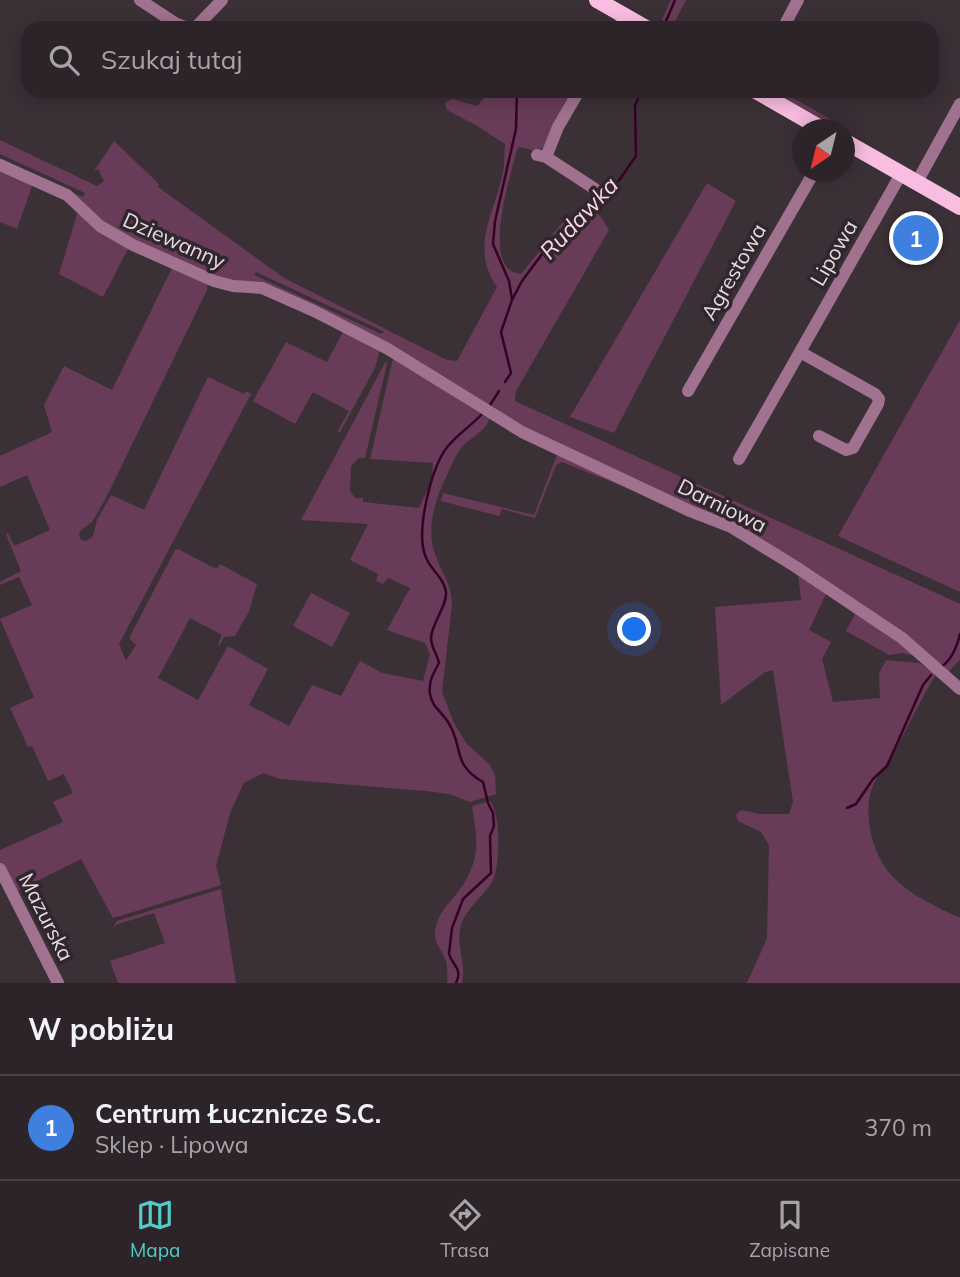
<!DOCTYPE html>
<html lang="pl">
<meta charset="utf-8">
<style>
:root{--surface:#2d2429;--page:#352c31;--text:#f1f3f6;--muted:#a7a4a8;--line:#484146;--accent:#53cdc9}
body{margin:0;font-family:Mulish,sans-serif;background:var(--page);color:var(--text)}
.compass{position:absolute;left:792px;top:119px;width:63px;height:63px;border-radius:50%;background:var(--surface);box-shadow:0 4px 18px #0003;rotate:215deg}
.you{position:absolute;left:635px;top:630px;width:24px;height:24px;margin:-18px;border:5px solid #fff;border-radius:50%;background:#1a73e8;box-shadow:0 0 0 10px #1a73e833}
.badge{display:grid;place-items:center;width:46px;height:46px;border-radius:50%;background:var(--accent);color:#fff;font-size:23px;font-weight:700}
.pin{position:absolute;translate:-50% -50%;border:4px solid #fff;box-shadow:0 2px 7px #0006}
.list{margin:0;padding:0;list-style:none}
h2{display:flex;justify-content:space-between;align-items:center;height:91px;margin:0;padding:0 28px;font-size:30px}
h2 small{font-size:23px;font-weight:400;color:var(--muted)}
.list li{display:grid;grid-template-columns:46px 1fr auto;gap:21px;align-items:center;box-sizing:border-box;height:105px;padding:0 28px;border-top:2px solid var(--line)}
.list b{display:block;font-size:26px;white-space:nowrap}
.list p{margin:0;font-size:23px;white-space:nowrap;color:var(--muted)}
.list em{font-size:23px;font-style:normal;color:var(--muted)}
.icon{flex:none;width:38px;height:38px;fill:none;stroke:currentColor;stroke-width:2;stroke-linecap:round;stroke-linejoin:round}
.map{position:relative;flex:none;width:960px;height:983px;overflow:hidden}
.search{position:absolute;background:var(--surface);box-shadow:0 4px 18px #0003;left:21px;right:21px;top:21px;height:77px;display:flex;align-items:center;gap:18px;box-sizing:border-box;padding:0 24px;border-radius:21px;color:var(--muted);font-size:26px}
.sheet{height:196px;background:var(--surface)}
nav{display:flex;justify-content:space-around;align-items:center;box-sizing:border-box;height:98px;border-top:2px solid var(--line);background:var(--surface);font-size:19px;color:var(--muted)}
nav a{display:grid;justify-items:center;gap:4px}
nav .on{color:var(--accent)}
.map>svg:first-child{display:block}
</style>
<div class="map">
<svg width="960" height="983" viewBox="0 0 960 983">
<rect width="100%" height="100%" fill="#3c3037"/>
<path fill="#683c58" fill-rule="evenodd" d="M671,0H686L673,25L662,20Z
M490,91H577L548,145L536,151L519,147L517,150C511,175 479,271 521,274L561,224L573,219L580,210C597,207 601,217 609,230L516,391L515,401L960,604V660L947,673L799,566L556,444L316,310L230,283L121,235L81,203L0,164V158L83,197L85,193L0,154V140L97,186L104,181L98,169L94,171L114,141L159,184L158,187L284,278L447,360L457,361L497,287C469,246 495,214 503,172C505,163 504,153 505,144L476,125L447,110L445,103L452,99L477,106ZM256,272L383,331L384,332L381,334L254,275Z
M766,91H781L844,127L842,129H832Z
M0,169L33,183L17,229L0,222Z
M707,183L736,201L614,433L570,417Z
M78,211L129,247L103,297L59,274Z
M173,266L208,281L207,290L105,500L92,522L81,530L79,534L81,540L86,541L93,536L97,520L111,495L144,510L208,377L244,394L246,391L251,394L119,644L126,661L136,645L129,638L175,550L178,549L216,569L220,564L257,584L249,611L235,636L224,637L220,645L218,644L222,635L190,618L158,678L198,700L228,646L268,669L249,705L289,726L312,685L341,696L360,661L382,673L423,681L430,654L425,643L387,630L410,588L388,578L383,584L376,581L378,574L350,560L368,524L301,520L386,361L387,364L365,458H359L351,466L350,491L355,498H363V502L419,508L432,480L433,463L370,459L393,358L489,419C486,431 471,437 463,446C458,451 455,458 452,464C439,491 424,524 435,554C442,575 451,580 452,605L442,692L454,723L466,743L490,765L495,776L496,794L470,802L449,794L426,791L280,779L263,773L244,783L231,810L216,866L221,885L113,918L81,859L17,891L21,904L0,862V850L63,822L53,802L73,793L64,774L48,781L32,746L28,747L10,708L34,697L0,619L32,605L19,577L0,585V582L21,571L6,534L8,533L14,546L50,530L27,475L0,487V456L52,432L44,405L64,366L112,390Z
M960,320V592L838,536Z
M345,328L378,349L379,353L375,368L340,432H337L349,411L313,392L295,424L253,401L286,342L327,362Z
M557,455L697,518V521L639,493L562,462L556,465L535,518L502,509L499,516L441,501L443,493L534,515Z
M798,573L827,592L809,630L831,642L822,659L833,702L880,698L879,673L886,660L919,663L936,674C921,699 909,725 895,750C888,763 875,777 871,791C867,805 868,820 871,834C882,883 918,898 960,918V983H747L767,939L769,845L761,832L738,821L736,815L741,810L760,814H789L793,802L773,670L765,672L721,705L715,607L801,600Z
M311,593L350,613L332,647L293,626Z
M856,612L915,653L914,656L903,653L889,655L846,631Z
M490,801C501,813 500,865 493,880C484,897 464,909 460,929C457,947 466,965 462,983H447C447,976 448,968 446,961C441,947 432,942 436,926C440,909 454,899 463,885C481,857 477,837 472,806Z
M221,889L236,983H118L110,961L165,943L154,913L118,924L113,928L117,921Z"/>
<g fill="none" stroke-linecap="round" stroke-linejoin="round">
<path stroke="#360027" stroke-width="2.5" d="M663,28L675,0
M512,299L509,281L493,244L495,221L516,129L517,91
M505,382L511,373L501,332L512,300L522,281L551,242L568,226L581,220L620,179L636,156L635,105L642,91
M490,405L499,391
M941,667C952,660 957,646 960,634
M847,808L856,804L873,779L887,766L923,685L931,675
M456,983C463,968 453,967 449,954L452,928L463,899L491,873L490,836L494,826L493,813L488,803L483,782C451,764 464,746 448,722C442,712 432,707 430,694C428,682 434,672 439,663C437,654 431,647 431,638C432,622 447,607 446,592C444,577 429,569 425,555C416,530 431,467 448,446C458,434 472,425 483,413"/>
<path stroke="#a1728f" stroke-width="12" d="M140,0L175,23L188,28
M191,28L197,26L222,0
M618,28L625,16
M783,28L798,0
M537,155L546,157L595,189
M546,157L558,127L579,91
M0,165L67,195L100,226L133,245L214,281L233,286L262,288L314,311L388,349L522,432L690,511L731,527L796,567L902,638L960,689
M917,182L960,104
M800,352L875,394L879,399L878,404L853,448L846,450L819,436
M688,391L814,172
M739,459L901,174
M0,869L58,983"/>
<path stroke="#f8bde1" stroke-width="16" d="M597,0L646,28
M756,91L824,130
M844,141L960,207"/>
</g>
<g text-anchor="middle" stroke-width="7" stroke-linejoin="round" paint-order="stroke">
<g font-size="21" fill="#e4dce0" stroke="#31262d">
<text transform="translate(174 241) rotate(24)" y="7">Dziewanny</text>
<text transform="translate(834 253) rotate(-60)" y="7">Lipowa</text>
<text transform="translate(734 272) rotate(-60)" y="7">Agrestowa</text>
<text transform="translate(722 506) rotate(26)" y="7">Darniowa</text>
<text transform="translate(46 917) rotate(63)" y="7">Mazurska</text>
</g>
<g font-size="23" font-style="italic" fill="#fcd5ec" stroke="#31262d">
<text transform="translate(579 218) rotate(-47)" y="8">Rudawka</text>
</g>
</g>
</svg>
<svg class="compass" viewBox="-18 -18 36 36"><path d="M0-13l5 13h-10z" fill="#e53935"/><path d="M0 13l5-13h-10z" fill="#a7a4a8"/></svg>
<div class="you"></div>
<div class="pin badge" style="left:916px;top:238px;background:#3f7fe0">1</div>
<div class="search"><svg class="icon" aria-label="search" viewBox="0 0 24 24"><circle cx="10" cy="10" r="6"/><path d="M15 15l6 6"/></svg>Szukaj tutaj</div>
</div>
<section class="sheet">
<h2>W pobliżu<small></small></h2>
<ul class="list">
<li><span class="badge" style="background:#3f7fe0">1</span><div><b>Centrum Łucznicze S.C.</b><p>Sklep · Lipowa</p></div><em>370 m</em></li>
</ul>
</section>
<nav>
<a class="on"><svg class="icon" aria-label="map" viewBox="0 0 24 24"><path d="M3 6l6-2 6 2 6-2v14l-6 2-6-2-6 2zM9 4v14M15 6v14"/></svg>Mapa</a>
<a><svg class="icon" aria-label="directions" viewBox="0 0 24 24"><path d="M12 3l9 9-9 9-9-9zM9 14v-3h6M13 9l2 2-2 2"/></svg>Trasa</a>
<a><svg class="icon" aria-label="saved" viewBox="0 0 24 24"><path d="M7 4h10v16l-5-4-5 4z"/></svg>Zapisane</a>
</nav>
